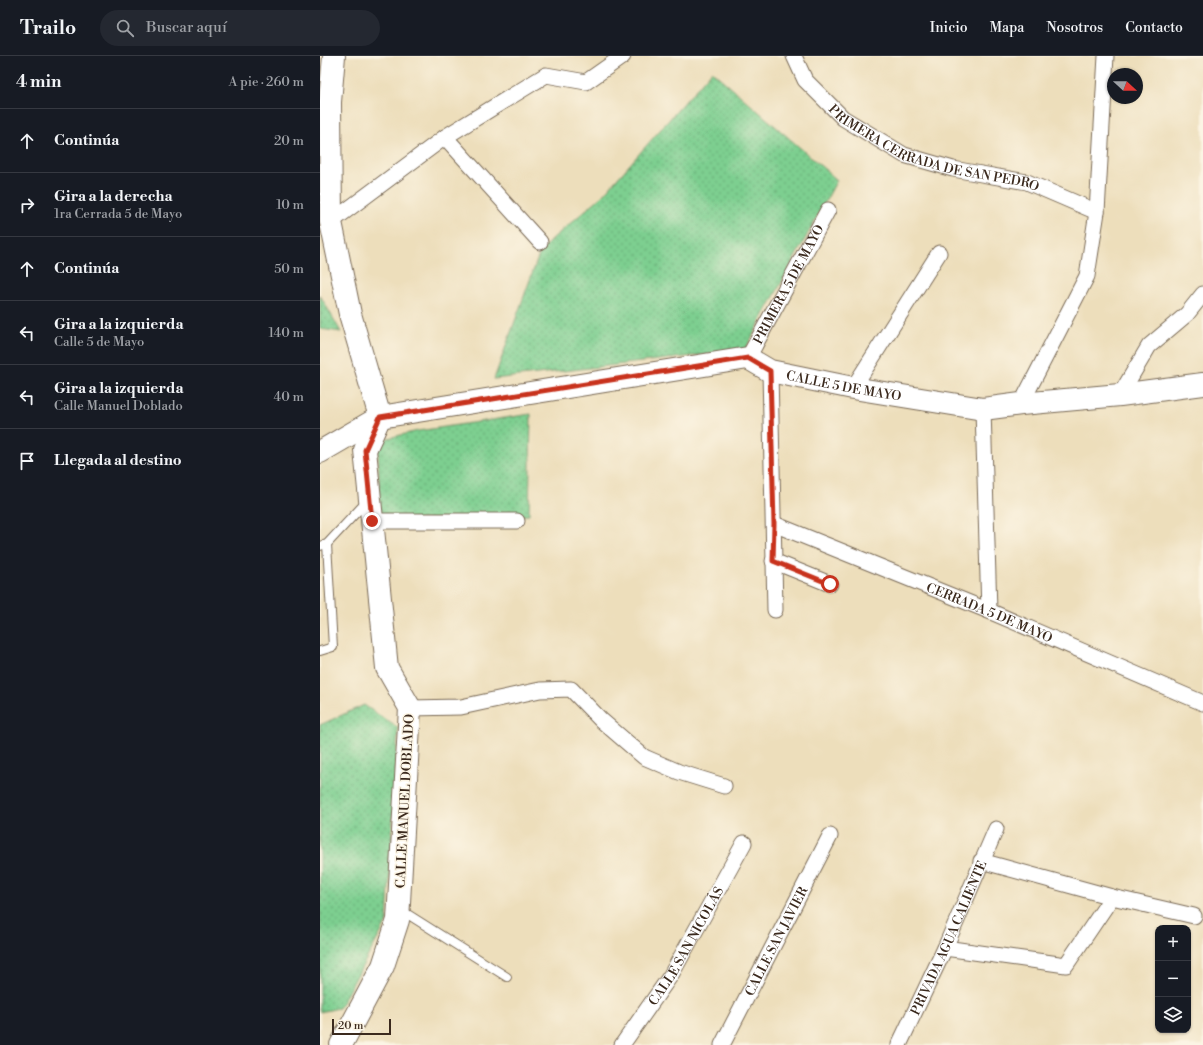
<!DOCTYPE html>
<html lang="es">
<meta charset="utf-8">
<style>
:root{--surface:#171b24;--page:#242831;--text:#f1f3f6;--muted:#9ea1a6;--line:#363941}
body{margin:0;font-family:"Libre Bodoni",serif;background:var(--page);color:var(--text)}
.controls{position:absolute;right:12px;bottom:12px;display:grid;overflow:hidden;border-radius:8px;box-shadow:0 1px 3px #0004}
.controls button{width:36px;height:36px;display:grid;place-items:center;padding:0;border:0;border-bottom:1px solid var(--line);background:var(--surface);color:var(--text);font:20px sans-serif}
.compass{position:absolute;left:787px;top:12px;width:36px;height:36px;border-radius:50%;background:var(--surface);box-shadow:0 1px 3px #0004;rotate:111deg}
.scale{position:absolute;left:12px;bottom:10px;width:59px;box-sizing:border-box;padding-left:4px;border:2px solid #3b2a1e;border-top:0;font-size:11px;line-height:14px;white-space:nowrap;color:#3b2a1e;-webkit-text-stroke:3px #fcf5e5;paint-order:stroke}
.stop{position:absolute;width:12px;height:12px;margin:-9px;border:3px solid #c8321e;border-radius:50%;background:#fff}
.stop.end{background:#c8321e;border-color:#fff;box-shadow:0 1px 4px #0008}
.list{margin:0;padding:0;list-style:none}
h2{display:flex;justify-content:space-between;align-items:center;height:52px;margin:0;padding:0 16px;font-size:17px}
h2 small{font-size:13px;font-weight:400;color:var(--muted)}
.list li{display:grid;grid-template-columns:26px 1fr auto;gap:12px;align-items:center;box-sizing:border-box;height:64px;padding:0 16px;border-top:1px solid var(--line)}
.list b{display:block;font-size:15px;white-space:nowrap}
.list p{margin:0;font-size:13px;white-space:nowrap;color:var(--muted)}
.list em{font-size:13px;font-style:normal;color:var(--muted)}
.icon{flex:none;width:22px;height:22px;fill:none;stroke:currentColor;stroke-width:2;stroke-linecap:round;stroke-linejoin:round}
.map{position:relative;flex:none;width:883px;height:989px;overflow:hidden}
header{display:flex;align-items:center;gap:24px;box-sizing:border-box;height:56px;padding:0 20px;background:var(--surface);border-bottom:1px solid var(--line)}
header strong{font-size:19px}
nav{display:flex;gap:22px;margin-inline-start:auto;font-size:14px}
.search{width:280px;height:36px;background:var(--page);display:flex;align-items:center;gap:10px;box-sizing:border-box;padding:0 14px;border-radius:22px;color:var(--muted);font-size:15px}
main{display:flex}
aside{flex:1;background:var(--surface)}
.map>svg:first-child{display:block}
</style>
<header>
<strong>Trailo</strong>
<div class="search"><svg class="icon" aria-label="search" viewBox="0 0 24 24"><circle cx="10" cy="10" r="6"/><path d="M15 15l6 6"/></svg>Buscar aquí</div>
<nav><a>Inicio</a><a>Mapa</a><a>Nosotros</a><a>Contacto</a></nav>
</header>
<main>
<aside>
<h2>4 min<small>A pie · 260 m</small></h2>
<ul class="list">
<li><svg class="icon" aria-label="ahead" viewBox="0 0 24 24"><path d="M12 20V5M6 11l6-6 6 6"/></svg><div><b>Continúa</b></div><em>20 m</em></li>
<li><svg class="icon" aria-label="right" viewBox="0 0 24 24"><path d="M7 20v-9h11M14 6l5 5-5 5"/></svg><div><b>Gira a la derecha</b><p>1ra Cerrada 5 de Mayo</p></div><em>10 m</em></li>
<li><svg class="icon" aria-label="ahead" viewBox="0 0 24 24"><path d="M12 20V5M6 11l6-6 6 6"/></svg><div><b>Continúa</b></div><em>50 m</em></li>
<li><svg class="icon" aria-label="left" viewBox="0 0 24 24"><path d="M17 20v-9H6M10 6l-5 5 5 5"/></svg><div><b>Gira a la izquierda</b><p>Calle 5 de Mayo</p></div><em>140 m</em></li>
<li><svg class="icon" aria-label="left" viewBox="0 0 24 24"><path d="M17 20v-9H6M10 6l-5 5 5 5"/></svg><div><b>Gira a la izquierda</b><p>Calle Manuel Doblado</p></div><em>40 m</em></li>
<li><svg class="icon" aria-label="arrive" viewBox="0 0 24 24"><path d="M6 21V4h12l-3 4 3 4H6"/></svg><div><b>Llegada al destino</b></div></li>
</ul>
</aside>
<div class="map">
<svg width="883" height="989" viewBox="0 0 883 989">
<defs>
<pattern id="grass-dots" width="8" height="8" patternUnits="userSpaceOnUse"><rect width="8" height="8" fill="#7dcf90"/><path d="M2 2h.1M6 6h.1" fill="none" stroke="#68a875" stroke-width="1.8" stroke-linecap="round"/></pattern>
</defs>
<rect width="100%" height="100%" fill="#fcf5e5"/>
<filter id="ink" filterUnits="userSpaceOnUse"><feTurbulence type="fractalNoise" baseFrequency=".025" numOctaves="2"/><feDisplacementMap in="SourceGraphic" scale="8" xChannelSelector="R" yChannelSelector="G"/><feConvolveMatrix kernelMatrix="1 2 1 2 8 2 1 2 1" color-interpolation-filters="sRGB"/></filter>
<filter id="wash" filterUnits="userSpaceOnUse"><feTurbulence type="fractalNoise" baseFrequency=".012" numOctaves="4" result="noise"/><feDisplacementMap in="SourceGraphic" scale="16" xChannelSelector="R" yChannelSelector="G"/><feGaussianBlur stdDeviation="0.9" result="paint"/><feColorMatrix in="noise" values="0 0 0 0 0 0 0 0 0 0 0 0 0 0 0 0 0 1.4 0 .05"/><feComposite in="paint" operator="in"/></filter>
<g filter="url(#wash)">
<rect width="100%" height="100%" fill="#eddebb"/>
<path fill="url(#grass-dots)" stroke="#5c7c57" d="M392,15L517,124L425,294L174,323L220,196L232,183L282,140Z
M0,239L21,276L0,273Z
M211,358L209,459L69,465L60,456L58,391L68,382L98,375Z
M44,649L78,672L67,866L19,952L0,956V669Z"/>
</g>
<g filter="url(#ink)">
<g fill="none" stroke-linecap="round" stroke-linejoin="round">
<g stroke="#796955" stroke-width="10">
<path id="lane" d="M0,490L7,488L47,445
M0,595L13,591L7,488
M81,854L187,921"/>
</g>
<g stroke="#796955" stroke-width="17">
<g id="street">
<path id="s1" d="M474,0L485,24L523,62L584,99L633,113L707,126L777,156"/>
<path d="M125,81L220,186"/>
<path d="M11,166L125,81L226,19L266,26L303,0"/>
<path id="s2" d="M428,302L508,154"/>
<path d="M450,315L455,554"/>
<path d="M533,332L619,197"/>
<path d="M800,339L829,290L867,258L883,238"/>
<path d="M701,348L767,220L777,156L786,0"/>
<path d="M663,353L669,555"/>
<path d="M52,465H197"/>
<path id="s3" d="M454,468L669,555L883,647"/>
<path d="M453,505L510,528"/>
<path d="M90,652L141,651L220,634L251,633L281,664L324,701L359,716L404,730"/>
<path d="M661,805L792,841L874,860"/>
<path d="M625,892L746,909L792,841"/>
<path id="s4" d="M302,989L351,919L424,787"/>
<path id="s5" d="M402,989L510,780"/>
<path id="s6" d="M579,989L625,892L676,773"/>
</g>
</g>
<g stroke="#796955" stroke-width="24">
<g id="secondary">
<path d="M14,0L10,46L11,166L30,258L60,361L45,394L67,612L90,652L78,864L63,910L21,989"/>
<path id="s7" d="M0,396L60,361L428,302L450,315L533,332L663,353L701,348L800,339L883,328"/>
</g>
</g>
<use href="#lane" stroke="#fff" stroke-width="8"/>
<use href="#street" stroke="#fff" stroke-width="15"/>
<use href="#secondary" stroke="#fff" stroke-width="22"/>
</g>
</g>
<g fill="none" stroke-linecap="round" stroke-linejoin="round" filter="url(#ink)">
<path stroke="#c8321e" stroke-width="5" d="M52,465L45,394L60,361L428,302L450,315L454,468L453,505L510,528"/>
</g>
<g text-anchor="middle" stroke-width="3" stroke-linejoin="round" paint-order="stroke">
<g font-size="13" fill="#3b2a1e" stroke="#fcf5e5">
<text dy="5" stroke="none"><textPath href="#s1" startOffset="177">PRIMERA CERRADA DE SAN PEDRO</textPath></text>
<text dy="5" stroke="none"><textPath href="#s2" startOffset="84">PRIMERA 5 DE MAYO</textPath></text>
<text dy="5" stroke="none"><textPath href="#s7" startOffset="543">CALLE 5 DE MAYO</textPath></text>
<text dy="5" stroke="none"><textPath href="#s3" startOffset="233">CERRADA 5 DE MAYO</textPath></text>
<text transform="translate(84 745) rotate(-87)" y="5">CALLE MANUEL DOBLADO</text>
<text dy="5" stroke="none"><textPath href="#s6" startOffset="118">PRIVADA AGUA CALIENTE</textPath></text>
<text dy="5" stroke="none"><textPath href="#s5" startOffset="117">CALLE SAN JAVIER</textPath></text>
<text dy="5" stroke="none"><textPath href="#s4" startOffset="118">CALLE SAN NICOLÁS</textPath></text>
</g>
</g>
</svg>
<div class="controls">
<button>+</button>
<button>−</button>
<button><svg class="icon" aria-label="layers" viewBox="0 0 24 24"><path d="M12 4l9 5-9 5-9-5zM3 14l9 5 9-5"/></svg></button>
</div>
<svg class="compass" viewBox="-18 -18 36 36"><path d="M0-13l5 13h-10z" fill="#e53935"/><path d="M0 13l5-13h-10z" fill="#9ea1a6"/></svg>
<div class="scale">20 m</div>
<div class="stop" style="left:510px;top:528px"></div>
<div class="stop end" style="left:52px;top:465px"></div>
</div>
</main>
